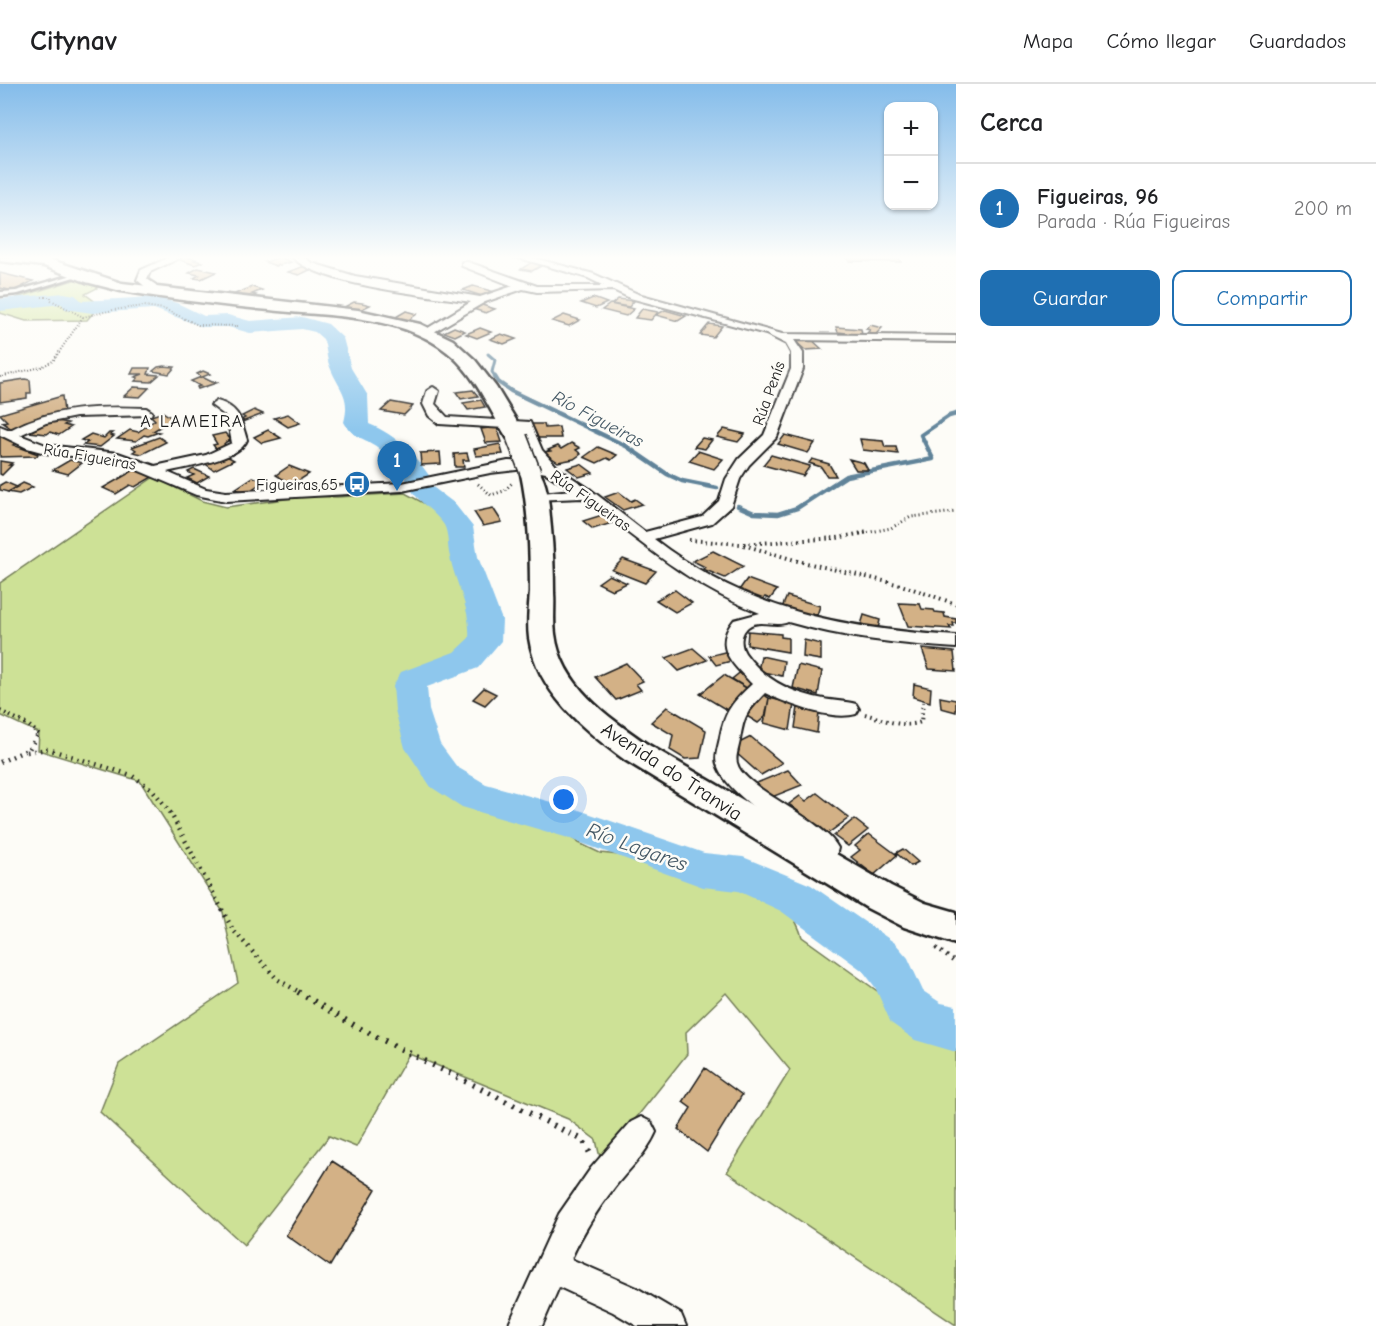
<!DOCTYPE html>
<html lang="es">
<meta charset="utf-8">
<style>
:root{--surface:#fff;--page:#f6f6f6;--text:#202124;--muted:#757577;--line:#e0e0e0;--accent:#1f6fb2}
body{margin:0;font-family:"Comic Neue",sans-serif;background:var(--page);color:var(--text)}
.controls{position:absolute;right:18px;top:18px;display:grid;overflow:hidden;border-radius:12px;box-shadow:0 2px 4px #0004}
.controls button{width:54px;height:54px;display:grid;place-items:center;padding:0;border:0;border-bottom:2px solid var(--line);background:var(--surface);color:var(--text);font:30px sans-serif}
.you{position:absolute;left:564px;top:716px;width:21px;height:21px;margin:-15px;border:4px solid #fff;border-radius:50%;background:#1a73e8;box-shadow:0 0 0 9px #1a73e833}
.badge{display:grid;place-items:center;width:39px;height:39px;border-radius:50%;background:var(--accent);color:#fff;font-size:20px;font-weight:700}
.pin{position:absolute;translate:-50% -50px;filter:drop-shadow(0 2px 3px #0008)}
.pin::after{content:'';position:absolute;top:32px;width:21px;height:18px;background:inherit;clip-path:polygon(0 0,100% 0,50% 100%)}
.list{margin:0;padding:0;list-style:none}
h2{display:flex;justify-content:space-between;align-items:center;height:78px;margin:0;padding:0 24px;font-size:26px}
h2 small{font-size:20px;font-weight:400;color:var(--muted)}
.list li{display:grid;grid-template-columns:39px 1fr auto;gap:18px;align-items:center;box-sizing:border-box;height:90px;padding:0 24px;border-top:2px solid var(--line)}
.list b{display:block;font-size:22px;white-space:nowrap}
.list p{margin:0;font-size:20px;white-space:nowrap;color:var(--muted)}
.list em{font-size:20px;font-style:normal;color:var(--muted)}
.actions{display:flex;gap:12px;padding:18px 24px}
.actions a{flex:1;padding:14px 0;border:2px solid var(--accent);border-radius:12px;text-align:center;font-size:21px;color:var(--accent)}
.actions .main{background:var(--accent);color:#fff}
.map{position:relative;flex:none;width:956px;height:1242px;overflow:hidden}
header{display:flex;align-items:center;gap:36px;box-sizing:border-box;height:84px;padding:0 30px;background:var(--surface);border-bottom:2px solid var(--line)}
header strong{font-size:28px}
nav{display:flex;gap:33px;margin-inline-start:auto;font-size:21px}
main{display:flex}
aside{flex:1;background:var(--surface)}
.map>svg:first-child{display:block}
</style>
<header>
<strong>Citynav</strong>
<nav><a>Mapa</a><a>Cómo llegar</a><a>Guardados</a></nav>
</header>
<main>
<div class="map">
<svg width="956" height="1242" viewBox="0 0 956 1242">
<rect width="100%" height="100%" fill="#fdfcf7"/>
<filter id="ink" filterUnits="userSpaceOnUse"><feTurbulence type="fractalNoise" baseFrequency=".0167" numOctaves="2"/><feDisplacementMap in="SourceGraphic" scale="12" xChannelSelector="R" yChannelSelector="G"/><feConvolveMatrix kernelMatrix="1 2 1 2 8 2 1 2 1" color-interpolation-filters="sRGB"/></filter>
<g filter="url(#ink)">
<path fill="#cde196" stroke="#747e59" stroke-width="1.5" d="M77,195L101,202L85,210L100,221L87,236L26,237L0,229V219Z
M154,393L202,417L226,423L307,412L337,413L405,409L431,423L450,443C453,455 451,467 455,480C466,517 496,558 445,580C429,586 409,585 398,598L405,615L414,659L433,694L444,707L458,717L487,726L517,730L531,741L559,745L579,759L600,769L619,771L715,801C755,797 790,813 802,853L894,919L912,942L947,963L956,965V1241L727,1088L790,986L726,909L686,948L687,970L601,1078L596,1056L568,1035L409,970L356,1063L329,1052L244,1161L100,1028L119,980L238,899L223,828L140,697L38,666L39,649L0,631V499Z"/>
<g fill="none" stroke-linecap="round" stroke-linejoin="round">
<path stroke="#608399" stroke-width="3" d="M488,270L495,276L492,288L496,294"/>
<path stroke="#608399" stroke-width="4.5" d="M495,293L498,298L511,307L626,362L667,390L682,397L717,404
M738,422L754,429L778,430L797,424L846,392L933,375L921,351L949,332L956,330"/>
<path fill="#8ec7ed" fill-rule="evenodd" d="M64,209L75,211L82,217L154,213L177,219L204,232L228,231L250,237L302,233L328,240L343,254L351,284L368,312L369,340C398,352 415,371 433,397L430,401L454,419L473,443L478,473L502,536L501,557L478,584L427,603L429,626L440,660L457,683L486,700L573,724L704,769L743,773L811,801L895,859L908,874L923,907L941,919L956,922V968L915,956L891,939L875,903L863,887L781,827L738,807L703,803L565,753L462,723L431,703L405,664L395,626L393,602L401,588L454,568L469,554C471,524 456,502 450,473C447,463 449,450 444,441C435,428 421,420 412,407L415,403L411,402C402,390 393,376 381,366C366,353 354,356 344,338C351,311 339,306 330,283C326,274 327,264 323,255L315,248L302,245L250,249L228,243H203L154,225L92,229L65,225L62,220L0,227V215Z"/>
</g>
<path fill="#d3b186" stroke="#1c1c1c" stroke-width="1.5" d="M185,173L197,175L194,176L202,178L195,181L177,175Z
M280,173L291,178L276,182L265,178Z
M846,173H898L901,178L849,177Z
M532,178L543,181L532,187L521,185Z
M302,183L312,185L299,191L288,188Z
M198,184L216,188L201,195L194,194L199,191L189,189Z
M0,189L33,197L14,207L0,204Z
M473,202L491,207L482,212L463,206Z
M252,203L262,206L252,210L256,211L248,215L232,211Z
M593,214L607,219L596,224L581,219Z
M618,215L634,217L629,223L612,220Z
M354,218L362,219L370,221L358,227L344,223Z
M610,220L634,225L626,232L602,226Z
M482,221L495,225L486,229L473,225Z
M642,225L658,228L651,236L635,234Z
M665,226L686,232L678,237L656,231Z
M406,227L417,230L407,237L394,234Z
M564,231L580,236L569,242L552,237Z
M709,240L722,242L713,253L700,251Z
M870,241L882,244L875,251L867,249L870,246L866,245Z
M454,243L465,247L455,252L444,248Z
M836,243L861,245L862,251L838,248Z
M480,244L491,248L477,254L466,250Z
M501,250L516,255L504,260L490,255Z
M811,255L822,265L805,266L794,256Z
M158,283L164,282L175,283L169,290L153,287Z
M134,284H150L148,290L159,291L151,298L135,297L138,294L135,293L143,290H131Z
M203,287L210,290L202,293L212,298H219L198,305L197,303L200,302L191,297L201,293L197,290Z
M25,295L30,296L31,309H27V314L0,318V299Z
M134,303L149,304L140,313L124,312Z
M473,306L478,312L461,315L456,308Z
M62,312L64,328L43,331L12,345L2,338L7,337L0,330Z
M481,316L485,323L468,326L463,319Z
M391,318L413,322L404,331L381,327Z
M254,326L263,330L242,338L244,337L241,336L245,334L242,332Z
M163,328L173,335L153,347L159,348L148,352L144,351L136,357L117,355L130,346L138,348L155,336L151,332Z
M288,330L300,339L288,343L274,334Z
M52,336L68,339L64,341L71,343L59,351L50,348L47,350L29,348Z
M530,340H544L545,344L559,343L561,354H530Z
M497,343L502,358L486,359L481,345Z
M724,345L745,350L738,358L717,353Z
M268,346L281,354L262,359L254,353Z
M109,349H113L110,351L114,352L100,363L83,361L88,358L81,356L91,350L104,354Z
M225,349L231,356L226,358L224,360L226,362L216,365L213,361L217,360L212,352Z
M0,351L17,359L13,361L38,370L37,372L0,373Z
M785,351L815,359L808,369L778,360Z
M159,353L166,358L142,370L133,368L136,366L132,363Z
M702,354L712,356L705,365L694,363Z
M860,355L883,357L885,363H896L898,370L863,366Z
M571,359L580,364L576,366L581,370L574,375L558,378L543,368L550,367L548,366L558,362L561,365Z
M500,360L503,370L476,372L474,365Z
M598,363L617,371L611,376L607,374L597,379L584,373Z
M698,367L723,375L714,385L689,377Z
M440,368L441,380L421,381L420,369Z
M467,369L469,376H463L464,383H455L454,370Z
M223,370L234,376L214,386L204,379Z
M771,371L810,382L803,392L763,381Z
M812,375L829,380L836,392H827L821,383L809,379Z
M849,375L864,379L868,386H856Z
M70,376L82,379L68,390L53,386Z
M0,377L12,379L9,381H12L2,391L0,390Z
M581,380L593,389L579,393L567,384Z
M289,382L309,390L295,399L290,397L283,400L286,397L276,391Z
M136,385L154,392L135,403L130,401L116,410L103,404Z
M194,385L209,392L197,399L187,394L194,391L188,388Z
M253,393L264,397L248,408L235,405Z
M5,398L17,403L8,408L0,406V401Z
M23,399L33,403L19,410L8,408Z
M619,408L631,417L635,415L642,420L623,426L605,413Z
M493,424L502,438L483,442L474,428Z
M602,431L612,439L593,445L583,437Z
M713,467L743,482L725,494L703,485L705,483L693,477Z
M623,475L656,487L645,499L612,486Z
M609,491L627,499L612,506L598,499Z
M747,495L777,506L770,515L765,513L761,518L737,509Z
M675,506L692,519L675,528L656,516Z
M787,512L820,522L817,531L812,529L811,535L781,526Z
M899,519L920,520L922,525L934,526L935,528L944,529L945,533L956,535V539H953L954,542H949L951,545L908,542Z
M864,531L880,536L877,549L860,544Z
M748,547L781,550V553L788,554V568L747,561Z
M804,556L821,560V576L803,573Z
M693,564L707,576L679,587L666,574Z
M922,565L954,568L956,587L929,585Z
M728,567L735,576L716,581L709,572Z
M761,572L784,577L782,592L758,587Z
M626,579L643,597L636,600L641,606L616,616L595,593Z
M798,581L822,587L818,611L793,604Z
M743,586L756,602L750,606L732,595Z
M724,591L750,606L727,626L700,610Z
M914,600L931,604L930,618L913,613Z
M484,604L496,610L485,621L473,615Z
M761,609L769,614L766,632L758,639L742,629Z
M940,613L956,616V628L941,624Z
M769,614L794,620L790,646L764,639Z
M667,623L706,646L700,674L685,675L670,666L673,651L651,638Z
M798,623L819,628L817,649L795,644Z
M751,653L782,679L761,691L735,668L739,666L735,661Z
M788,686L802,701L767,715L752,701Z
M817,709L849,734L827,750L789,720L800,712L806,717Z
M854,735L868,746L848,762L834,752Z
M869,750L897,771L874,791L851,773L860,766L855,762Z
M903,765L918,778L911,782L896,769Z
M705,984L742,1011L707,1068L678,1045L691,1024L683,1018Z
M332,1077L376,1105L330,1182L286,1151Z"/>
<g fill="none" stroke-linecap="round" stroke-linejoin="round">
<g stroke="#1c1c1c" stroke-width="5">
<path id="service" d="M76,190L81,191L18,210L0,212V208L16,207Z"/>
</g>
<g stroke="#1c1c1c" stroke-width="4">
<path id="minor" d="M170,173H182L150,188L147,195L156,201L157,207L148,209L147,204L137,196L141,186Z
M292,173H303L312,179L355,192L480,213L513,202L462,182V178H468L537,202H604L588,194L516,173H530L594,190L638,210L782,250L956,252V258L794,256L803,269V285L777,353L749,381L740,395L731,422L712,439L654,455C748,527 840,544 956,552V564C899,560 843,554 788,538C776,544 759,534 748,543C740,550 740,561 745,569C764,596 792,609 824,615C834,617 845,617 856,620L859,625L856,630C831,637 788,620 765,609C747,628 744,630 740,656C739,663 735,673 737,679C743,705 823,734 838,764L832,788L824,791L816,788L812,781L815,766L813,763C786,745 726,711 717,680C714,673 719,661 720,653C725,626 733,618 752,600C733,580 712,563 734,536L760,529C686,500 644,460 583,414L532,416L530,413L532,410L572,406L546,389L525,385L490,389L402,407L226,417L196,411L116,377L45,369L27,364L0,351V342L10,346C52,323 99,322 146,324L152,328L151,331L76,333L46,339L20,351L46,361L118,369L155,382L206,371L232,359L227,333L211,321L217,317C240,324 241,336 247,356C239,376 187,383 167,388L206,405L226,408L402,399L508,377L538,378L529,367L520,345L439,340L429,332L423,320L427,307L433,303L439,307L435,320L447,333L530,338L542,366L559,385L591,406L645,448L702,433L719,417L726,395L739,375L764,351L791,285V269L786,260L766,250L630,214L613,206L537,208L523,205L485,218L427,252L423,251V247L471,218C429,211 321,202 292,173Z
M641,1033L651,1038L656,1048C647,1069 628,1086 614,1104C597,1126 582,1150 571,1175L637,1204L681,1230L686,1242H637L613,1228L559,1203L542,1242H508L559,1130L591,1084L631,1038Z"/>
</g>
<g stroke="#1c1c1c" stroke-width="5">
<path id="secondary" d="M0,173L46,174L122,199L358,226L420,240L453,256L475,276L496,303L527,354L524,358H510C490,329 479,296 452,272C404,229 330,233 270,226C220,221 170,215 121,207L86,198L44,182L0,177Z
M531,384L538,386C549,400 549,426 551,444C553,465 554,487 554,509C555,522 553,536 555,550C561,601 608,633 647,660L891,802L925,819L956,828V860L904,843L867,824L625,676C584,646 537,608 529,554C527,539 529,523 530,508C530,468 529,429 521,390L524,386Z"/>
</g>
<path stroke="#1c1c1c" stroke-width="2" stroke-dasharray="1 2" stroke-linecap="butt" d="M42,213H51V216L83,233L113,226L144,222L164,225L198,241L239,242
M0,293L41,283L53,277L83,233"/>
<path stroke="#1c1c1c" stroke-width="3" stroke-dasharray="1 3" stroke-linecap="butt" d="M478,400L491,411L504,407L513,398
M860,450L891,444L911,433L956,428"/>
<path stroke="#1c1c1c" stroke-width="4" stroke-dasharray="1.5 4" stroke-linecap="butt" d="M689,456L740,460L798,477L901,501L956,520
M744,460L837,454L868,448
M0,627L27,640L39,650
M865,630C883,635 903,645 921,638L923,618"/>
<path stroke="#1c1c1c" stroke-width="4.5" stroke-dasharray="1.5 5" stroke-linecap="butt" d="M27,668L48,665L131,691L152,705L170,728L233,846L277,895L301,909
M0,678L29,665L39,649
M936,864L956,879"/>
<path stroke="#1c1c1c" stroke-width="6" stroke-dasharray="2 7" stroke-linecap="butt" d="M298,908L357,943L583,1056L591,1071"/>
<use href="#service" fill="#fdfcf7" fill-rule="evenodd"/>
<use href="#minor" fill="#fdfcf7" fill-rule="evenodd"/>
<use href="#secondary" fill="#fdfcf7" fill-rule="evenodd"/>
<g stroke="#1c1c1c" stroke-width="23" stroke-linecap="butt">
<path id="secondary-bridge" d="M517,354L531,390"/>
</g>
<use href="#secondary-bridge" stroke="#fdfcf7" stroke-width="20"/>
</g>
</g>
<linearGradient id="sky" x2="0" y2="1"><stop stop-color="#84bcea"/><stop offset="0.5" stop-color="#fefefb"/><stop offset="1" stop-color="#fefefb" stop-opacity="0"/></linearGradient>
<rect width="956" height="347" fill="url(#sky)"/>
<defs>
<g id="bus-disc" transform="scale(1.35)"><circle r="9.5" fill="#1f6fb2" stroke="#fdfcf7"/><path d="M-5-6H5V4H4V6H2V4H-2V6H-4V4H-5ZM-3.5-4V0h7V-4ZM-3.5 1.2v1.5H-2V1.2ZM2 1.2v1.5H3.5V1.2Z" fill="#fff"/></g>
</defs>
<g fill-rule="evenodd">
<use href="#bus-disc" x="357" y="400"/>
</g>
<g text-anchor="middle" stroke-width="5" stroke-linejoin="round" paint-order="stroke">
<g font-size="16" fill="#1c1c1c" stroke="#fdfcf7">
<text transform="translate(768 309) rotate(-70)" y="6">Rúa Penís</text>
<text transform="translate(90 372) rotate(10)" y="6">Rúa Figueiras</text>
<text transform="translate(591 416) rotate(35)" y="6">Rúa Figueiras</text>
</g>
<g font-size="16" fill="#1c1c1c" stroke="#fdfcf7" text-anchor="end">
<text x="338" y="406">Figueiras,65</text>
</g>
<g font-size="18" font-style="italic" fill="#445865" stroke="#fdfcf7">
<text transform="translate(598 335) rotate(28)" y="6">Río Figueiras</text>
</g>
<g font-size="18" letter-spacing="1.5" fill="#1c1c1c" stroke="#fdfcf7">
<text x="192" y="343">A LAMEIRA</text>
</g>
<g font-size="20" fill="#1c1c1c" stroke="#fdfcf7">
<text transform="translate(672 687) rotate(33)" y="7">Avenida do Tranvia</text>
</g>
<g font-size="21" font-style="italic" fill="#445865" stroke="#fdfcf7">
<text transform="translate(637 763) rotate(20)" y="7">Río Lagares</text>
</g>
</g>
</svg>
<div class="controls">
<button>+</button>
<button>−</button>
</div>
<div class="you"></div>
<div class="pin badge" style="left:397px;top:407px">1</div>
</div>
<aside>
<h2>Cerca<small></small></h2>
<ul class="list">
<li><span class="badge">1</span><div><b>Figueiras, 96</b><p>Parada · Rúa Figueiras</p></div><em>200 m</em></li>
</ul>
<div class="actions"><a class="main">Guardar</a><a>Compartir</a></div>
</aside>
</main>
